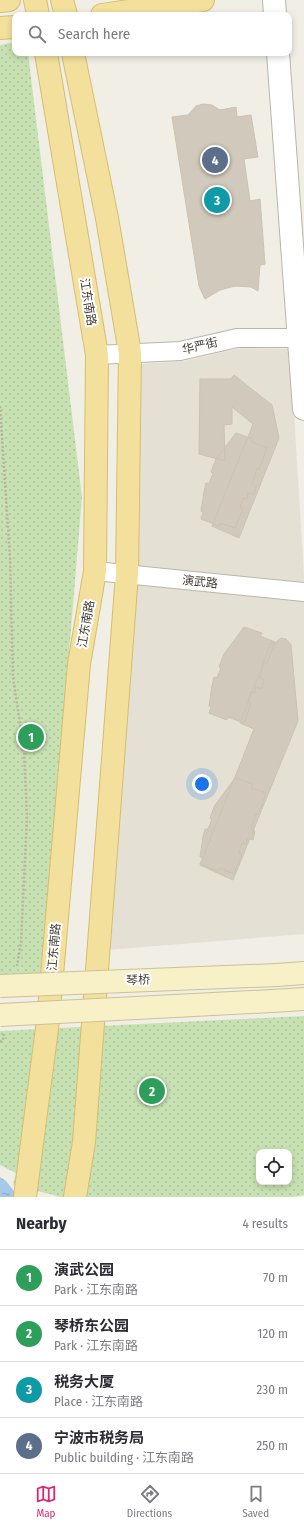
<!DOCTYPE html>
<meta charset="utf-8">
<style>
:root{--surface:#fff;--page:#f7f7f7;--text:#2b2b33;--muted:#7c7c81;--line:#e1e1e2;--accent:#db2777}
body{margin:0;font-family:"Fira Sans Condensed","Noto Sans SC",sans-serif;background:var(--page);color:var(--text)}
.controls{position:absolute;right:12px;bottom:12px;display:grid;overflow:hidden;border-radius:8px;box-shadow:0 2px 6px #0003}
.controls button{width:36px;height:36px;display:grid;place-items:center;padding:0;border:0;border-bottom:1px solid var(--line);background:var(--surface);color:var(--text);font:20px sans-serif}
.you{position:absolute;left:202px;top:784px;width:14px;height:14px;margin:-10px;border:3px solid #fff;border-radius:50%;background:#1a73e8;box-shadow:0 0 0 6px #1a73e833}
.badge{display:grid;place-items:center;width:26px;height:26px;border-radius:50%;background:var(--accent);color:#fff;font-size:13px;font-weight:700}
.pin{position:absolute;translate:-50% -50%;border:2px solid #fff;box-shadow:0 1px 4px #0006}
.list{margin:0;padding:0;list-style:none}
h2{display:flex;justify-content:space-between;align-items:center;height:52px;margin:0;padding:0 16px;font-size:17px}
h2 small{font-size:13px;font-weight:400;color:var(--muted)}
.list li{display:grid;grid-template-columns:26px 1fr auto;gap:12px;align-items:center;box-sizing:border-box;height:56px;padding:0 16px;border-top:1px solid var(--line)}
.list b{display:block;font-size:15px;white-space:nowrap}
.list p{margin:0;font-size:13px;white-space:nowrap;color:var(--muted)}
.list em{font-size:13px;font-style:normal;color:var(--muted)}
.icon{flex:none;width:22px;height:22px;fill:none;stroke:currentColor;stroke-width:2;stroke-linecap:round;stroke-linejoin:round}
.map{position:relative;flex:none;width:304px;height:1197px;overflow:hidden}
.search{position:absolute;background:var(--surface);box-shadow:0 2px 6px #0003;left:12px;right:12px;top:12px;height:44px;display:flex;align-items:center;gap:10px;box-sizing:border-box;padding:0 14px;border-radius:8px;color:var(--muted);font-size:15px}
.sheet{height:276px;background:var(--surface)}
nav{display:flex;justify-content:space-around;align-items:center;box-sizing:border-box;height:56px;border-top:1px solid var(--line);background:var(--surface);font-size:11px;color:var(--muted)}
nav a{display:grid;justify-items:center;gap:2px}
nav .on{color:var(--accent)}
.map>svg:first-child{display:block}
</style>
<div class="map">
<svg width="304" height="1197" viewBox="0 0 304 1197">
<defs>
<pattern id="park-dots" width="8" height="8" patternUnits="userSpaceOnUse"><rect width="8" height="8" fill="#c8e1b2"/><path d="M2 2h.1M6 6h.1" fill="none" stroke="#adc29a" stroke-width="1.8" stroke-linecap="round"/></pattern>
<pattern id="water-ripples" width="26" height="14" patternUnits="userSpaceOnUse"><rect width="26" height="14" fill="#a7c9e8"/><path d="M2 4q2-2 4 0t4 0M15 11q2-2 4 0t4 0" fill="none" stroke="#8aa5bd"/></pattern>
</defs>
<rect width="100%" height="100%" fill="#f0eee5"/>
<path fill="#e4e0d4" d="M241,348L290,349L304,576V934L106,950L139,364L184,361Z"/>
<path fill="url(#park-dots)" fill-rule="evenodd" d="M15,42V53H28L82,497L42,976L0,977V45Z
M304,1016V1195L293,1197H61L13,1185L16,1173L0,1165V1031ZM259,1152H289V1182H259Z"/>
<path fill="url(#water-ripples)" d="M0,1177L6,1181L14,1191L38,1197H0Z"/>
<path fill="#d1cabc" stroke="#cbc2b0" d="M203,104L212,105L220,110L236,107L237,117L251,115L258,157L244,159L250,201L260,199L265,264L260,265L258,291L251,287L235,286L220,290L205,299L199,286L172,117L188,115L196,106Z
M234,375L272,405L279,438L239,538L212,526L253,424L232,407V424L224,425L225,461L199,454L200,379H231Z
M236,433L253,439L252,442L267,448L259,469L257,468L252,484L256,486L254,494L248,493L247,499L243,498L240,507L243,508L235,528L220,523L219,526L201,519L203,512L201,511L204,492L206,483L209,484L213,473L211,472L216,459Z
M244,627L262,633L260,636L275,642L267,663H264L260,678L264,680L262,689L256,687L255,693L251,692L248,701L251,703L244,723L228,717L227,720L209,713L211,707L209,706L212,686L214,677L217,678L221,668L219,667L224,654Z
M281,638L286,639L291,645L298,721L233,880L200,865L254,729L240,723L271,643L274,644Z
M235,778L253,784L251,788L266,793L258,815L256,814L251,829L255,831L253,840L247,838L246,844L242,843L239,853L242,854L234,874L219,868L218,871L200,864L203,858L200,857L203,837L205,829H208L212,819L210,818L215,805Z"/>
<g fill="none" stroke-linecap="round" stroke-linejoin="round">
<g stroke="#bbb6a9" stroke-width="20">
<path id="minor" d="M97,355L180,351L237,338H304
M95,571L304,592"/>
</g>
<g stroke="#bbb6a9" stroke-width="24">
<path id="tertiary" d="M274,0L275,15
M278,53L304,409"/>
</g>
<g stroke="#ccc299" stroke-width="24">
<path id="secondary" d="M277,975L304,973
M272,1001L304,999"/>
</g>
<g stroke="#d6be6e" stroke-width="24">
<path id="primary" d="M35,0L38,15
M62,0L66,15
M0,1L9,0
M102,15L203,0
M0,28L15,27
M73,53L107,218L130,353L127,574L84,1142L75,1197
M25,1197L48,1021L79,664L95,571L97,355L46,53"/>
</g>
<path stroke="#bbb29c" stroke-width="2.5" stroke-dasharray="2 2" stroke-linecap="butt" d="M0,406L10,558L13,677L24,750L27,817L21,942L17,966
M0,1042L3,1040L4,1034"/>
<use href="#minor" stroke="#fff" stroke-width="18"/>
<use href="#tertiary" stroke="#fff" stroke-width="22"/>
<use href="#secondary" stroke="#f8f0c7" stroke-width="22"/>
<use href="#primary" stroke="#f3e09c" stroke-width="22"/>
<g stroke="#ccc299" stroke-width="24" stroke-linecap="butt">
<path id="secondary-bridge" d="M0,986L277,975
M0,1015L272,1001"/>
</g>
<use href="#secondary-bridge" stroke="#f8f0c7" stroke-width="22"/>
</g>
<g text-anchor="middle" stroke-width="4" stroke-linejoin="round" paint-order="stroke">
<g font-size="12" fill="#423e35" stroke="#fff">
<text transform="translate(88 302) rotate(81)" y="4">江东南路</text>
<text transform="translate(200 346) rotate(-13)" y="4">华严街</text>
<text transform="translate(200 582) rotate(6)" y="4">演武路</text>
<text transform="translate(86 624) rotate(-80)" y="4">江东南路</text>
<text transform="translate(54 947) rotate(-85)" y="4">江东南路</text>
<text transform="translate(138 980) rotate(-2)" y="4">琴桥</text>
</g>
</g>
</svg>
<div class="controls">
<button><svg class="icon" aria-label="locate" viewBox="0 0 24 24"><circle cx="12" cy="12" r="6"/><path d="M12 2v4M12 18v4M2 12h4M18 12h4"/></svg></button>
</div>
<div class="you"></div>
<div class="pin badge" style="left:31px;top:737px;background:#2e9e5b">1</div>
<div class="pin badge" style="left:152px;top:1091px;background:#2e9e5b">2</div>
<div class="pin badge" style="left:217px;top:200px;background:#0f9aa8">3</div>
<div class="pin badge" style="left:215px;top:160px;background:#5c6f8a">4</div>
<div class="search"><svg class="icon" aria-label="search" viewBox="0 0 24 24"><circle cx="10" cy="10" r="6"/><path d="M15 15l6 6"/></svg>Search here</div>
</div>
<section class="sheet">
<h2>Nearby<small>4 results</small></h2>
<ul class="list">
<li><span class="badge" style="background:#2e9e5b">1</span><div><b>演武公园</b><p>Park · 江东南路</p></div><em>70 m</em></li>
<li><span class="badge" style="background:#2e9e5b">2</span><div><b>琴桥东公园</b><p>Park · 江东南路</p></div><em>120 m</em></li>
<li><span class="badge" style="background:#0f9aa8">3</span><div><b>税务大厦</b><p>Place · 江东南路</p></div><em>230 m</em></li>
<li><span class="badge" style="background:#5c6f8a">4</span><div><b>宁波市税务局</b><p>Public building · 江东南路</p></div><em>250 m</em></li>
</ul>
</section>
<nav>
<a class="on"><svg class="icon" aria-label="map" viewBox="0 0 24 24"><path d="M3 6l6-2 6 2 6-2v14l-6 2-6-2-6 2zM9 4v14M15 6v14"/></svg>Map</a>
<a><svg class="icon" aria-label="directions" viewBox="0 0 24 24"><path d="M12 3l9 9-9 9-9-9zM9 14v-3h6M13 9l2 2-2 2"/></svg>Directions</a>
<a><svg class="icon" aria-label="saved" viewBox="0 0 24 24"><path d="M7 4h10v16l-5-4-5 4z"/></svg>Saved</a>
</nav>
